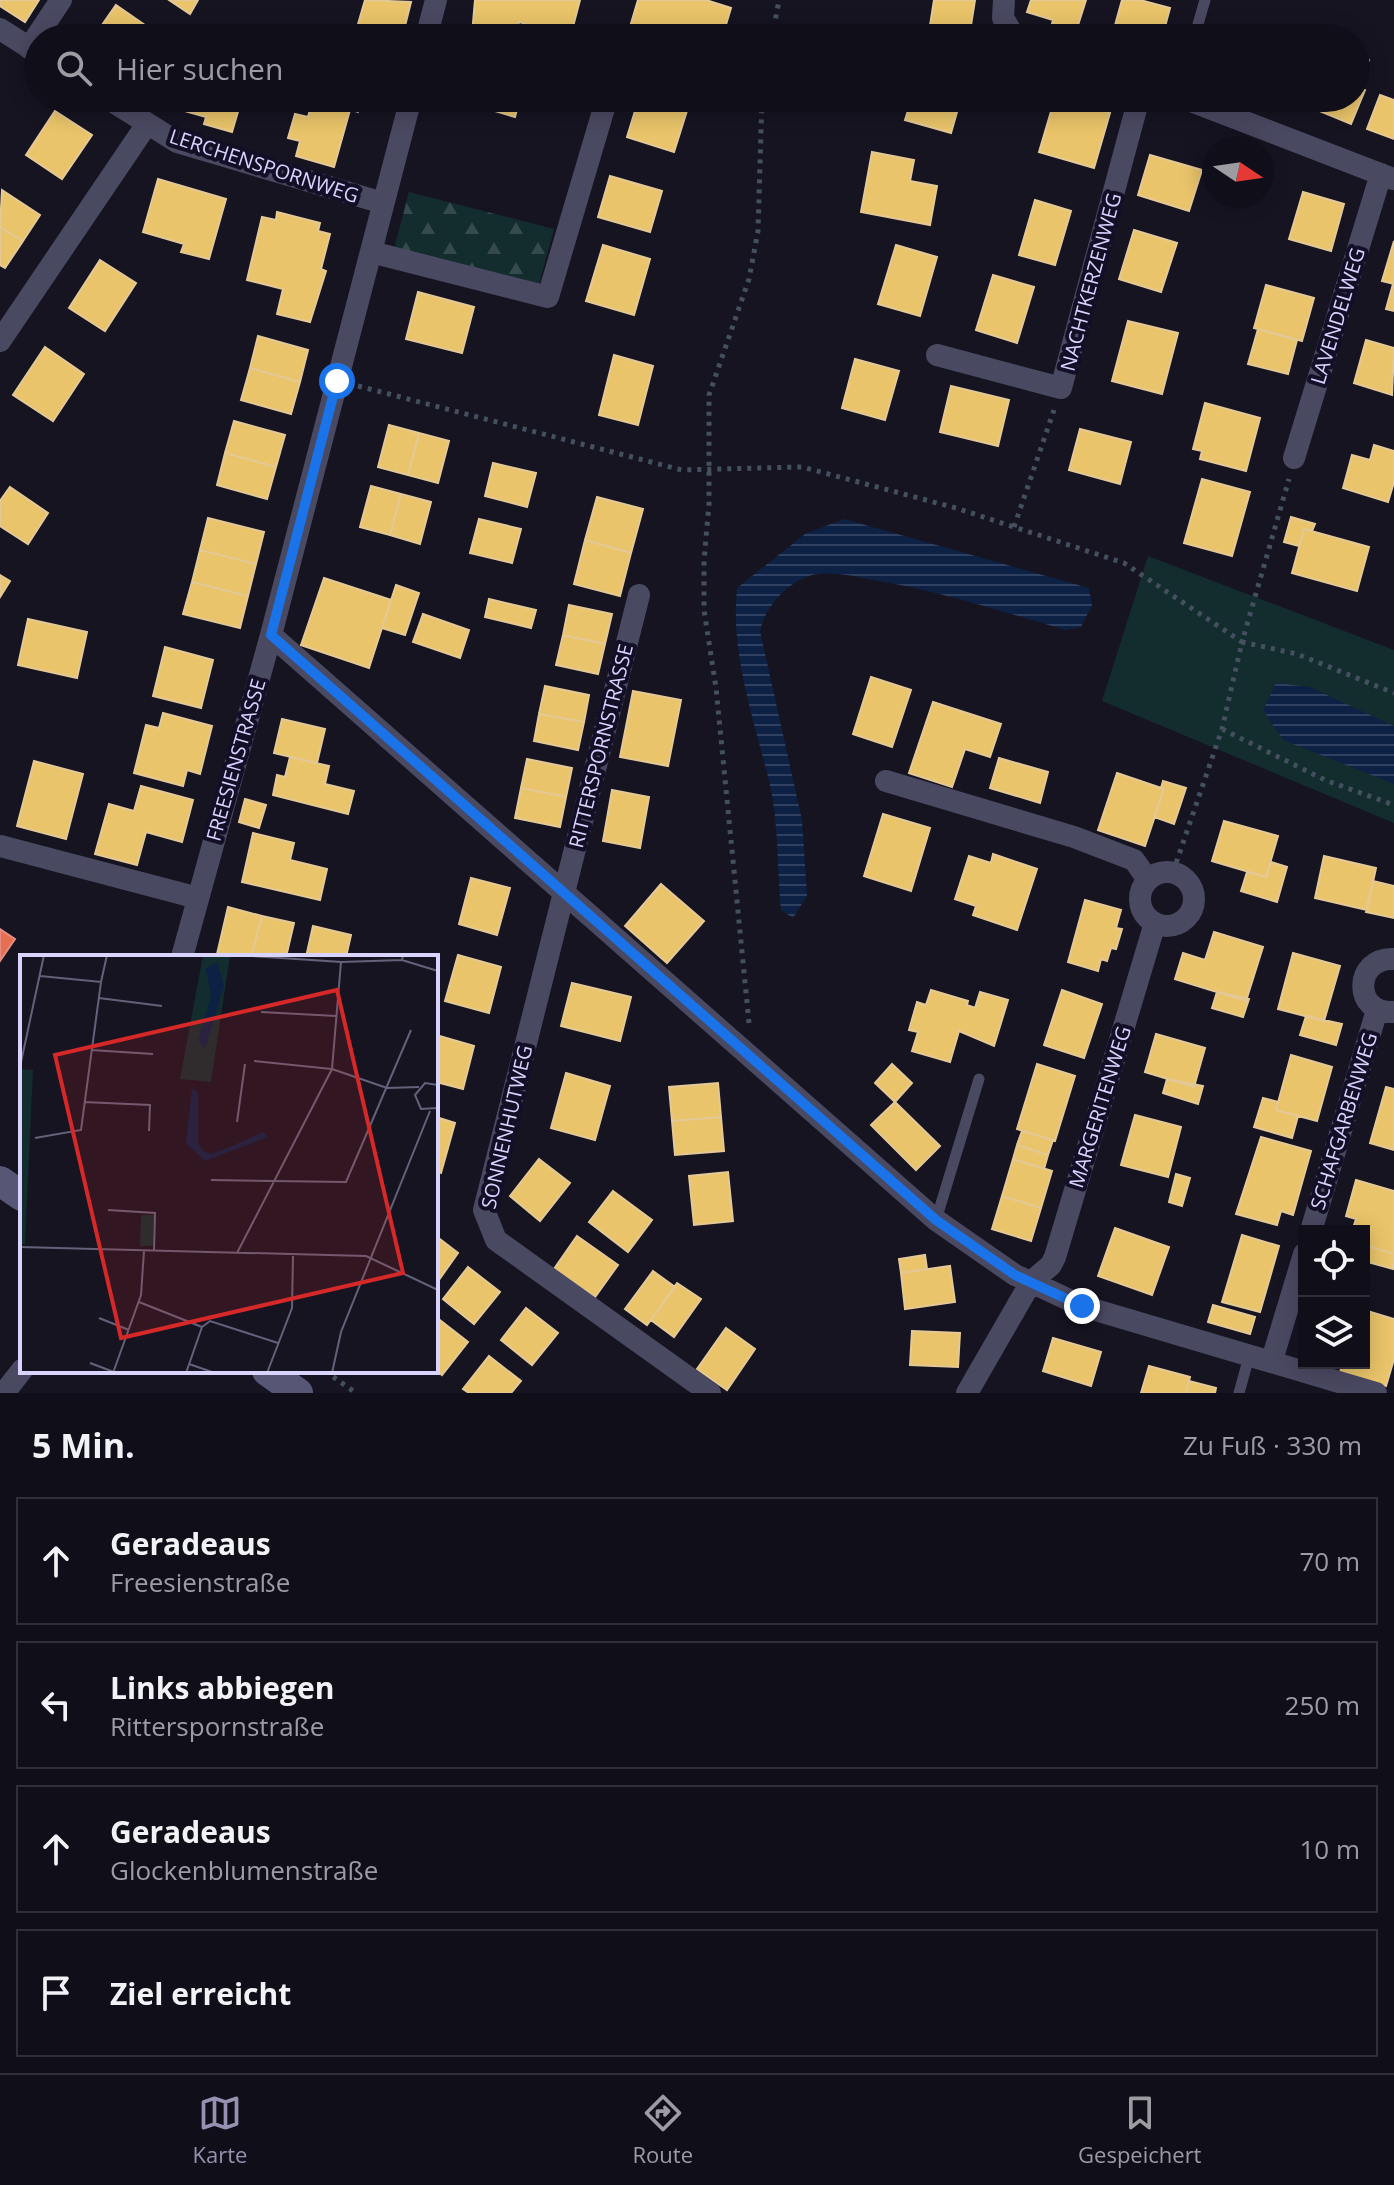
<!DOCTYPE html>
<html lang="de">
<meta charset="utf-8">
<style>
:root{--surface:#100f19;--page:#1e1d26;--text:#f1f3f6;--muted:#9c9ca2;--line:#302f38;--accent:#9591b1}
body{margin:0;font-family:"Open Sans",sans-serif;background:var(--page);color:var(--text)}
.controls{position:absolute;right:24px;bottom:24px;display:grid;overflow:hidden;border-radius:0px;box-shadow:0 4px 20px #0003}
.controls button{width:72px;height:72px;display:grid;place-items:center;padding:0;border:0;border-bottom:2px solid var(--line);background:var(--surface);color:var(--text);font:40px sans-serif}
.compass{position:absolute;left:1202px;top:136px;width:72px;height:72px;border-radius:50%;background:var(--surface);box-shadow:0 4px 20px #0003;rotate:103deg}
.stop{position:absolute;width:24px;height:24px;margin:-18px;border:6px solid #1a73e8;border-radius:50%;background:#fff}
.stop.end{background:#1a73e8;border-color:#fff;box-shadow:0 2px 8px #0008}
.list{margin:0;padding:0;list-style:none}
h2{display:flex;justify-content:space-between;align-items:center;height:104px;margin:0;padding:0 32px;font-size:34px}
h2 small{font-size:26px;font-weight:400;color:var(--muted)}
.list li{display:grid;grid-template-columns:52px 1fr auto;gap:24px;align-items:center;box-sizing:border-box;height:128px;margin:0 16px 16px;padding:0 16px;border:2px solid var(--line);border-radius:0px}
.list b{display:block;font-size:30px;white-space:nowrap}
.list p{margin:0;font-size:26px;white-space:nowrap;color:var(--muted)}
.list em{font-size:26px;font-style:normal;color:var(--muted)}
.icon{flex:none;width:44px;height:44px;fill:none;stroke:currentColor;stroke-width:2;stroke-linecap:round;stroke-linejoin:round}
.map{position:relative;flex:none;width:1394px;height:1393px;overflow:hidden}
.search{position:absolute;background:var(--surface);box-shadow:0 4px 20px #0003;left:24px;right:24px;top:24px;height:88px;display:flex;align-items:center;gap:20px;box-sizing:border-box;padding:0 28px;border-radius:44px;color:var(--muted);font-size:30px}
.sheet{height:680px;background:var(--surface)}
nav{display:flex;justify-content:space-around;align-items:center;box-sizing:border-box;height:112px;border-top:2px solid var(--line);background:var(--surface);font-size:22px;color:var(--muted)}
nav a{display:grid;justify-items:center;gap:4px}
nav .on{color:var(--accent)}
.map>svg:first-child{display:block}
</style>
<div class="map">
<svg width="1394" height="1393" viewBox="0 0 1394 1393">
<defs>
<pattern id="forest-firs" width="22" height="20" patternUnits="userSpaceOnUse" patternTransform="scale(2)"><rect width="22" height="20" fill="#132c2d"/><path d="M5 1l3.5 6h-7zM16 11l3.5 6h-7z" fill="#354a4c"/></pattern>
<pattern id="water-rules" width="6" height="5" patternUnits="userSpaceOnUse" patternTransform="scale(2)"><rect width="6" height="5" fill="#0d2144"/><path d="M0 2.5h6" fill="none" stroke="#304060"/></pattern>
</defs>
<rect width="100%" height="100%" fill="#161421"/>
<path fill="#132c2d" d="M1148,556L1394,650V823L1102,701Z"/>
<path fill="url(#forest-firs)" d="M409,192L554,229L538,288L393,253Z"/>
<path fill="url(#water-rules)" d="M844,519L1089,588L1092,605L1081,627L1065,630C1001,611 939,591 873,580C853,576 832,571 812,575C787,582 765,607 760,631L802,820L807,896L793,918L781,910C777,868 779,822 769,781C754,719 730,653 737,588L805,534Z
M1276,683L1310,687L1394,726V784L1283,740L1263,710Z"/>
<path fill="#e9c46a" stroke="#e4c997" stroke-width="2" d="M0,0H39L25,22L0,6Z
M169,0H198L190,14Z
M365,0L411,2L402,38H354Z
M475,0H580L570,38H542L544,29L519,22L515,38L472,34Z
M638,0H706L731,8L722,38H632L627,37Z
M934,0H975L969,38H928Z
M1031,0H1086L1074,38L1049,35L1053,20L1027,12Z
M1122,0H1140L1170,8L1162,38L1112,36Z
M116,5L152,30L146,38H93Z
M1356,55L1369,60L1358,87L1365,90L1351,124L1293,100L1356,98Z
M1380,95L1394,100V139L1367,129Z
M181,98H242L232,132L204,124L206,117L178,109Z
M451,98H520L515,117Z
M639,98H691L674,152L627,137Z
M912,98H961L951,133L905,120Z
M1055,98L1110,113L1094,168L1039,152Z
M322,101L350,110L334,167L296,156L300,141L288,138L295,114L308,117L312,102L321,105Z
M55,111L92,135L62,179L26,155Z
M872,152L914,160L910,181L937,186L930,225L861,212Z
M1150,155L1202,170L1189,211L1138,195Z
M610,176L662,191L650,232L598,217Z
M158,179L226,199L209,259L181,252L184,244L143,232Z
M2,190L40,215L23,241L0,227Z
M1303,192L1344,204L1331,251L1289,239Z
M1035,200L1071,211L1055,265L1019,255Z
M277,212L320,223L318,231L330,234L321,269L326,271L310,322L277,314L283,289L247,280L262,217L276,220Z
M0,227L23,241L5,268L0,265Z
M1134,230L1177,243L1161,292L1119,279Z
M1394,241V284L1382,281Z
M603,245L650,259L634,315L586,301Z
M896,245L937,257L920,316L878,304Z
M100,260L136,283L105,331L69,308Z
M993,275L1034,287L1017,343L976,330Z
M1393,284H1394V311L1386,309Z
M1266,285L1314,298L1302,341L1254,328Z
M418,292L474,307L462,353L406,339Z
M1128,321L1178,333L1162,394L1112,381Z
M1258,329L1297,340L1288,374L1248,364Z
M258,336L308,350L300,382L250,368Z
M1366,340L1394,348L1392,395L1354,383Z
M45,347L84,374L53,421L13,395Z
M614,355L653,366L638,425L599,415Z
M855,359L899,371L885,420L842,408Z
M250,368L300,382L291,414L241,400Z
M951,386L1009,400L998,446L940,432Z
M1205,403L1260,418L1246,471L1200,459L1202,451L1193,449Z
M234,421L285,435L276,467L225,453Z
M389,425L419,433L408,475L378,467Z
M1080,429L1131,442L1120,484L1069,470Z
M419,433L449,441L438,483L408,475Z
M1374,445L1394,451V482L1388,502L1343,488L1352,455L1370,460Z
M225,453L276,467L267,499L217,485Z
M493,463L536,473L527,507L485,496Z
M1202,479L1250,492L1232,556L1184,543Z
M371,486L401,494L390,535L360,527Z
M10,487L48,513L28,544L0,526V501Z
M401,494L431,502L420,544L390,535Z
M597,497L643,509L631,553L585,540Z
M1291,517L1315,524L1312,531L1304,529L1299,546L1284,542Z
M208,518L264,532L256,564L200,550Z
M479,519L521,529L512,563L470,553Z
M1304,529L1369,547L1357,591L1292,573Z
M585,540L631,553L620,596L574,584Z
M200,550L256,564L248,596L192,582Z
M0,575L10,581L0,597Z
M324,578L391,600L369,668L301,645Z
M192,582L248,596L240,628L183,614Z
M396,585L419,593L405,635L382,628Z
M489,599L536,610L531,628L485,617Z
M569,605L612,614L605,644L563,635Z
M423,614L469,630L460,658L413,642Z
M28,619L87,632L77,678L18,665Z
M563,635L605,644L598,674L556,665Z
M165,647L213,660L201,708L153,696Z
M871,677L911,690L892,747L853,734Z
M545,686L589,695L584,722L539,714Z
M633,691L681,700L668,766L620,757Z
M933,702L1001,724L990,757L965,749L952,787L909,773Z
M163,713L212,726L200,774L187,770L183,786L134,773L146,725L159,728Z
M539,714L584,722L578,750L534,741Z
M282,719L325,729L317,763L274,753Z
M290,757L329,766L325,784L354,791L348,814L273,795L277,775L285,777Z
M999,758L1048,772L1040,803L990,788Z
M527,759L572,768L566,797L521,788Z
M34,761L83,774L66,839L17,826Z
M1117,773L1164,789L1145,846L1098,830Z
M1163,781L1186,788L1174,824L1154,817L1164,789L1161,788Z
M141,786L193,800L182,842L146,832L137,865L95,854L109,804L134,811Z
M521,788L566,797L560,827L515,818Z
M612,790L649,797L640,848L603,841Z
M245,799L266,805L259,828L239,822Z
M883,814L930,828L911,891L864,876Z
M1224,821L1278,836L1266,877L1212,861Z
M253,833L294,843L290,860L327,869L320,900L242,882Z
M993,854L1037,869L1017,930L973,915L976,906L955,899L969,856L991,863Z
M1324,856L1376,868L1367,910L1315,898Z
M1271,862L1287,867L1277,902L1241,891L1247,872L1266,877Z
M471,878L510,888L497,935L459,924Z
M1373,881L1394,886V918L1366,912Z
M661,884L704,921L667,963L625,926Z
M1085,900L1121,910L1116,928L1122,929L1116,949L1111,948L1107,961L1101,959L1098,971L1068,962Z
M228,907L262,916L251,957L217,954Z
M262,916L294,923L286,957H251Z
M313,926L351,935L346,957H306Z
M1214,932L1263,947L1246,1001L1175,979L1183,953L1205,960Z
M1293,953L1340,966L1324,1021L1278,1009Z
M458,955L501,967L489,1013L445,1001Z
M572,983L631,997L620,1041L561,1026Z
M931,990L968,1001L967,1005L975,1008L980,992L1008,1000L994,1046L959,1031L950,1062L912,1051L918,1032L909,1030L917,1002L926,1005Z
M1062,990L1102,1004L1084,1058L1044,1045Z
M1217,992L1249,999L1243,1017L1212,1008Z
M1306,1016L1342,1024L1336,1045L1300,1035Z
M1156,1034L1205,1048L1194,1087L1145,1072Z
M436,1035L474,1046L463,1089L436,1082Z
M1291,1055L1332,1067L1317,1121L1276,1110Z
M892,1064L912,1083L895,1102L875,1083Z
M1037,1064L1075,1076L1055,1141L1017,1129Z
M566,1073L610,1086L595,1140L551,1128Z
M1167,1079L1203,1086L1198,1104L1163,1093Z
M718,1083L721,1117L672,1121L669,1087Z
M1386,1087L1394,1089V1150L1370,1143Z
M1263,1098L1278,1102L1276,1110L1298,1116L1292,1138L1254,1127Z
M895,1102L940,1146L916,1170L871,1125Z
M1135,1115L1181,1127L1168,1177L1121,1165Z
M436,1117L455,1123L441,1173L436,1171Z
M721,1117L724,1151L675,1155L672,1121Z
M1022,1131L1053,1140L1048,1155L1017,1145Z
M1261,1137L1311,1151L1293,1215L1281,1211L1277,1225L1236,1214Z
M1017,1145L1048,1155L1044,1169L1013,1159Z
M539,1159L570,1183L540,1221L510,1196Z
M1013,1159L1052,1171L1041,1208L1002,1196Z
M728,1172L733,1221L694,1225L689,1176Z
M1176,1174L1190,1178L1182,1206L1169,1202Z
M1356,1180L1394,1191V1254L1364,1245V1231H1352L1356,1219L1346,1216Z
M613,1191L652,1220L628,1252L589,1222Z
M1002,1196L1041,1208L1031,1241L992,1229Z
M1115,1228L1169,1247L1152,1295L1098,1276Z
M1242,1235L1279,1246L1260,1312L1222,1302Z
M436,1236L458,1253L436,1284Z
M577,1236L618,1265L595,1297L554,1269Z
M1364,1245L1394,1254L1393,1269L1364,1261Z
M925,1255L927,1269L901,1273L899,1259Z
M950,1266L955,1302L905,1309L901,1273Z
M468,1267L500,1292L474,1324L443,1299Z
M653,1271L675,1287L647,1325L625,1309Z
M677,1283L701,1299L674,1337L651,1320Z
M1213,1305L1255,1317L1250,1334L1208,1322Z
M526,1308L558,1333L532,1365L501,1340Z
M1364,1310L1394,1319V1359L1386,1386L1340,1372L1343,1363H1364Z
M436,1317L468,1342L442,1375L436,1370Z
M726,1328L755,1349L727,1390L697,1369Z
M912,1331L960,1333L958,1367L910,1365Z
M1053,1338L1101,1352L1091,1386L1043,1371Z
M489,1356L521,1381L511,1393H469L463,1389Z
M1149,1366L1190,1377L1186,1393H1141Z
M1189,1381L1216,1388L1215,1393H1186Z"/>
<path fill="#e76f51" stroke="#e38d85" stroke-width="2" d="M0,929L15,939L0,961Z"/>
<path fill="#8a817c" stroke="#a29aa3" stroke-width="2" d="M323,98H361L358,112L322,101Z"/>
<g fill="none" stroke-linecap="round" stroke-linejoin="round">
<path stroke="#44505f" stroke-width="5" stroke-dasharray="4 6" stroke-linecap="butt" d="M772,38L779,0
M358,386L682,470L802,467L956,508L1124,563L1242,642L1289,479
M1014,527L1054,410
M1222,729L1325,780L1394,805
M1173,872L1222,729L1242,642L1297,654L1394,693
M749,1023L716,688L704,610V561L709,504V395L749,279L758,231L762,98
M325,1371L356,1393"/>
<path stroke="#4a4962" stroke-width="11" d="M1194,38L1205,0
M936,1220L979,1079
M1239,1393L1250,1353"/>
<path stroke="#4a4962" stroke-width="22" d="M1004,0L1003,18L1015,38
M0,29L38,53
M426,38L436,0
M29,48L61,0
M107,98L177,142L383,203
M1183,98L1393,179
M371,252L548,297L607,98
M0,341L147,124
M937,355L1061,388L1139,98
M1294,458L1381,174
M639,595L484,1210L496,1240L710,1393
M271,635L936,1220L1015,1275L1031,1282L1051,1265L1055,1257L1155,923
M886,781L1074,837L1134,860L1148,880
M0,846L198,898
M1140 899a27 27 0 1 1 54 0a27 27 0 1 1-54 0Z
M182,957L271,635L411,98
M1394,959C1353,957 1353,1015 1394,1012
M1311,1231L1377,1010
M1272,1360L1304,1254
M4,1393L22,1370
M967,1393L1031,1282L1082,1306L1376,1393"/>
<path stroke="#575674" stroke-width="30" d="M0,1181L22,1196
M267,1371L298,1393"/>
</g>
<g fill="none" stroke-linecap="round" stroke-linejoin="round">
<path stroke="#1a73e8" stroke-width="10" d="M337,381L271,635L936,1220L1015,1275L1082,1306"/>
</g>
<g text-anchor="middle" stroke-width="8" stroke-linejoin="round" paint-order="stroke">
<g font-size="20" fill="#d9d4ff" stroke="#130f26">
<text transform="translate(264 166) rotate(18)" y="7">LERCHENSPORNWEG</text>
<text transform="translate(1091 282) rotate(-75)" y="7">NACHTKERZENWEG</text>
<text transform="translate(1338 316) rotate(-73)" y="7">LAVENDELWEG</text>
<text transform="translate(601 746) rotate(-76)" y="7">RITTERSPORNSTRASSE</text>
<text transform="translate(236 760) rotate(-74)" y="7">FREESIENSTRASSE</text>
<text transform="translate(1100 1107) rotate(-73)" y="7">MARGERITENWEG</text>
<text transform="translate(1344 1121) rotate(-73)" y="7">SCHAFGARBENWEG</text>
<text transform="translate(507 1127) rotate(-77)" y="7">SONNENHUTWEG</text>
</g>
</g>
<g transform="translate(20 955)">
<rect width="418" height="418" fill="#161421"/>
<path d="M183,0L210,1L191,127L160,124ZM0,114L13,115L5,289H0Z" fill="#132c2d"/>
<path d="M121,260H134L133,291H120Z" fill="#132c2d"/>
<path d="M197,7L204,30L185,94L178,85L191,42L186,14ZM172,133L178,138V187L183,196L193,199L244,177L248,182L185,206L166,188Z" fill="#0d2144"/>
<path fill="none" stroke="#64617a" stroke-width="2" d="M217,0L321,7L312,114L367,133L399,132M382,5L418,16M321,7L382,5L383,0M20,21L81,27L87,0M79,43L142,51M241,57L316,61M71,95L133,99M0,112L24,0M418,130L405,128L395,140L401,154L418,153M64,147L130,150L129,176M217,167L225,109M15,183L61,175L81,27M191,225L326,227L391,75M88,255L135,258L134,296M0,292L346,301L418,335M217,298L312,114L234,106M119,347L182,372M79,363L109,375M70,408L94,417M169,409L195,418M93,418L121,340L124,296M166,418L182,372L190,366L258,388M247,418L272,353L273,301M312,418L321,377L410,156"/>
<path fill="#d62828" fill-opacity="0.15" stroke="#d62828" stroke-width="4" d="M317,35L383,318L101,383L35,100Z"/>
<rect width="418" height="418" fill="none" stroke="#d9d4ff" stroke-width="4"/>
</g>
</svg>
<div class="controls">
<button><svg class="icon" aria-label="locate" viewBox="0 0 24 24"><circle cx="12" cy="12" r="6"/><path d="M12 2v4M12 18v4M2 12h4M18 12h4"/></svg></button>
<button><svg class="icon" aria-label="layers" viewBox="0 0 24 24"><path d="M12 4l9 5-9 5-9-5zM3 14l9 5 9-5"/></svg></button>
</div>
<svg class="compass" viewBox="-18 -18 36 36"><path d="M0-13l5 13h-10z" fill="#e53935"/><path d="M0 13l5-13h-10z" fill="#9c9ca2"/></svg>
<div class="stop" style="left:337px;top:381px"></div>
<div class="stop end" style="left:1082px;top:1306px"></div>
<div class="search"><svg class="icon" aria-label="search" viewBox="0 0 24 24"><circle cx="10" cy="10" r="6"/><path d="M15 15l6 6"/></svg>Hier suchen</div>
</div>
<section class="sheet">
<h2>5 Min.<small>Zu Fuß · 330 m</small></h2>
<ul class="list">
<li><svg class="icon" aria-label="ahead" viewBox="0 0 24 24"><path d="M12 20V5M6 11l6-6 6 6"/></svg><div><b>Geradeaus</b><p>Freesienstraße</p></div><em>70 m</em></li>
<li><svg class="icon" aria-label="left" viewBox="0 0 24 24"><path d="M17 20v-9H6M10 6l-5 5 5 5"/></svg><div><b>Links abbiegen</b><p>Ritterspornstraße</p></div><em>250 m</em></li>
<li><svg class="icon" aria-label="ahead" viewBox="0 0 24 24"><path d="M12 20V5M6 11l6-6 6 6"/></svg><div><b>Geradeaus</b><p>Glockenblumenstraße</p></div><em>10 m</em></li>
<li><svg class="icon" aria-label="arrive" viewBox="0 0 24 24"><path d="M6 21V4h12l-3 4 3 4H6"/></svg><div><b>Ziel erreicht</b></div></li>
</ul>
</section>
<nav>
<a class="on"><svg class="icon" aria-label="map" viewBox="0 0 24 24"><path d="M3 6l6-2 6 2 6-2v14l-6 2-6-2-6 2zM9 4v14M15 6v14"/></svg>Karte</a>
<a><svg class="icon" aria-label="directions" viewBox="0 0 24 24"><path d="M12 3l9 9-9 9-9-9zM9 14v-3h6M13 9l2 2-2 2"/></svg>Route</a>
<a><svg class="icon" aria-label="saved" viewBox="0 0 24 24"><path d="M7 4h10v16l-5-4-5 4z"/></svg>Gespeichert</a>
</nav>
